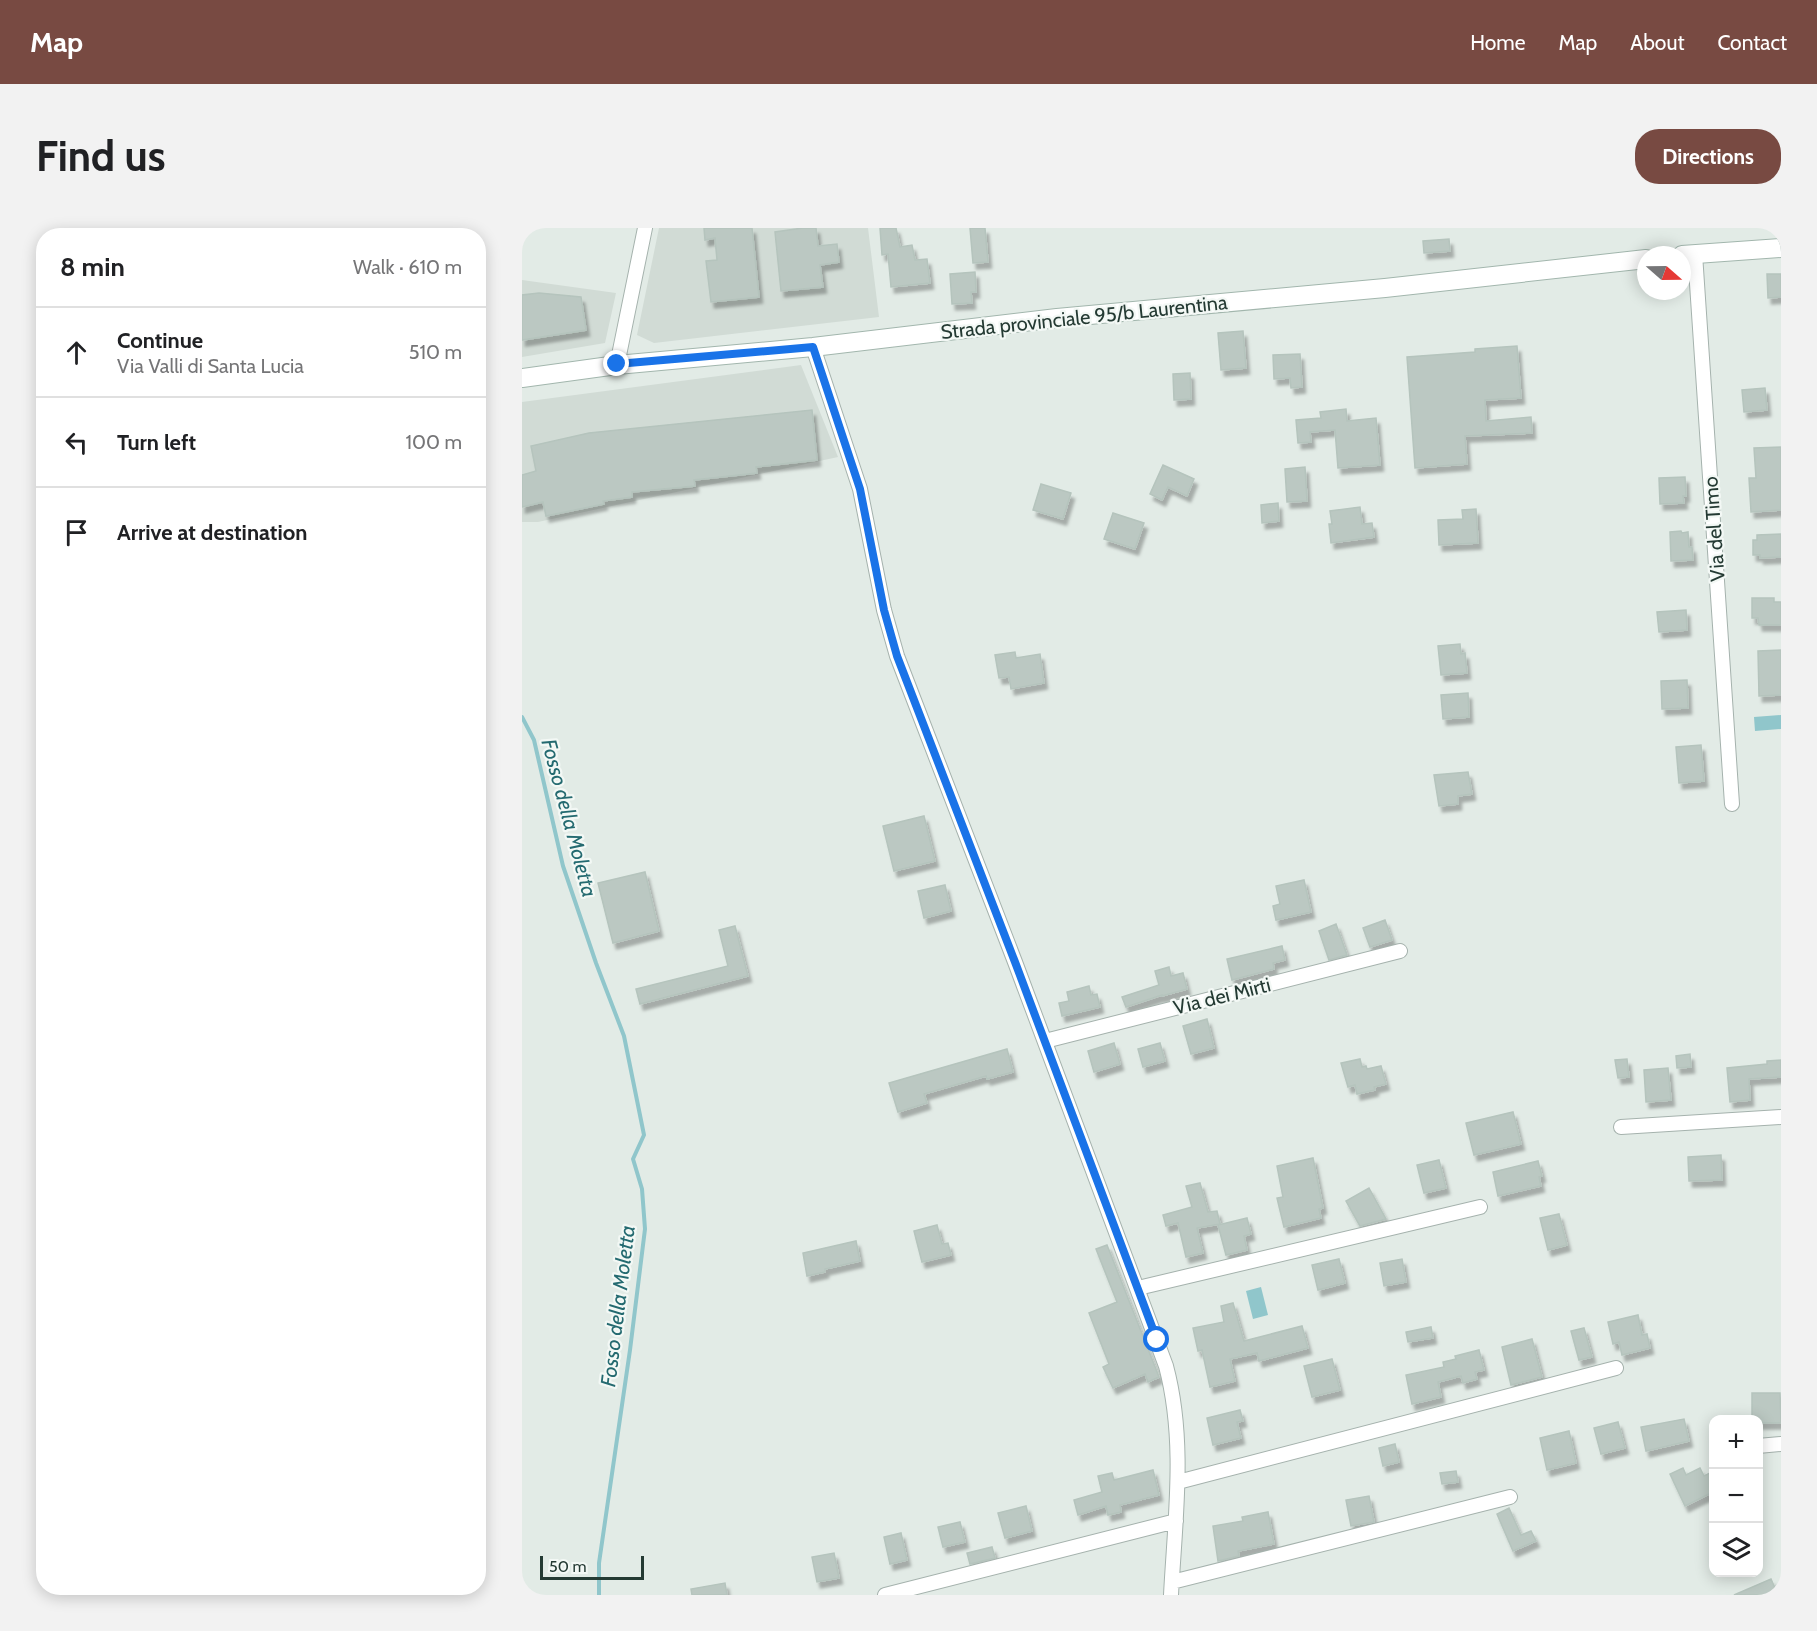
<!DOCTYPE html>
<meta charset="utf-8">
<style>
:root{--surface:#fff;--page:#f2f2f2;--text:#202124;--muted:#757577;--line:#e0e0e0;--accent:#784a42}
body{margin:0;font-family:Cabin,sans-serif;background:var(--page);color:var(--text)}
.controls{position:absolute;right:18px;bottom:18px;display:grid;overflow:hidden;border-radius:12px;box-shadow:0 3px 15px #0003}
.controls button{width:54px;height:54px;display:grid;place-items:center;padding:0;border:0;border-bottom:2px solid var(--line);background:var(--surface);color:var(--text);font:30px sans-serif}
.compass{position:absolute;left:1115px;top:18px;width:54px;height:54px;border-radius:50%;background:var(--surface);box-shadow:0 3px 15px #0003;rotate:110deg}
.scale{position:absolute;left:18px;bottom:15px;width:104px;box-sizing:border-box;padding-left:6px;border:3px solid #243a33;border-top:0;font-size:16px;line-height:21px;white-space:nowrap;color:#243a33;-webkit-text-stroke:4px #f3f8f5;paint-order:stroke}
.stop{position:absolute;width:18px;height:18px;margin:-14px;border:4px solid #1a73e8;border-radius:50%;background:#fff}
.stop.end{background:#1a73e8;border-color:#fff;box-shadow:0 2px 6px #0008}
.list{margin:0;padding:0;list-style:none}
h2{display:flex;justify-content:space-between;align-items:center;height:78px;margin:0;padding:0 24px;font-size:26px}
h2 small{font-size:20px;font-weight:400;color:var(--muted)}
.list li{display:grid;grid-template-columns:39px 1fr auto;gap:18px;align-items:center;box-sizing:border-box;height:90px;padding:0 24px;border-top:2px solid var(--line)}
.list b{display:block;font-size:22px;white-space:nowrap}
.list p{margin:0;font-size:20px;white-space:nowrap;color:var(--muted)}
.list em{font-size:20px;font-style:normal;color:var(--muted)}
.icon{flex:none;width:33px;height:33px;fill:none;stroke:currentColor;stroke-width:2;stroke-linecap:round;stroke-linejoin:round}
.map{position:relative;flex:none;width:1259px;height:1367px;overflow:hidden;border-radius:24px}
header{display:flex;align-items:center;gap:36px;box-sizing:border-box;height:84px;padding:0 30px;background:var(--accent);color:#fff}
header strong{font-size:28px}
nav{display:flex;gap:33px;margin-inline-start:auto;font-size:21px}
.intro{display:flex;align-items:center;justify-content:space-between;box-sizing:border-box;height:144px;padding:0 36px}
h1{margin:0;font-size:42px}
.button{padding:15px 27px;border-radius:24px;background:var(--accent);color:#fff;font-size:21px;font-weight:700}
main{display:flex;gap:36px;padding:0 36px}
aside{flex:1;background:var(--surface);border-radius:24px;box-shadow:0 3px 15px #0003}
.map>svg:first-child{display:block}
</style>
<header>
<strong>Map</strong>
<nav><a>Home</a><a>Map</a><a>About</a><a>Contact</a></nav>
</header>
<div class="intro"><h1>Find us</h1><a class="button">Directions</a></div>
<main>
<aside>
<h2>8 min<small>Walk · 610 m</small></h2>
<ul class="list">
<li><svg class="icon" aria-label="ahead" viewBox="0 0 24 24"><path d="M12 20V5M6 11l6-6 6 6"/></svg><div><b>Continue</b><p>Via Valli di Santa Lucia</p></div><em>510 m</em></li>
<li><svg class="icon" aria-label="left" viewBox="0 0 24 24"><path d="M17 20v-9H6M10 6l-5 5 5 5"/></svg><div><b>Turn left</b></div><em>100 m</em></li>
<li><svg class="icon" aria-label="arrive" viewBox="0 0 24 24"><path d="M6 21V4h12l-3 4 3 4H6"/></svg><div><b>Arrive at destination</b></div></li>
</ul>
</aside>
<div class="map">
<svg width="1259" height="1367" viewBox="0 0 1259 1367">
<defs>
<filter id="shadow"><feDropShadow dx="3.5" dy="6" stdDeviation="1.5" flood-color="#0004"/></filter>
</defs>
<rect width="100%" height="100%" fill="#e2ebe6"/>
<path fill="#d1dbd5" d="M137,0H346L357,89L132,115L115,107Z
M0,52L94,65L83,115L0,129Z
M279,137L316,229L16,294H0V174Z"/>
<path fill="#90c6cb" d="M1259,487V501L1233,503L1232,489Z
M739,1059L746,1087L731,1091L724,1063Z"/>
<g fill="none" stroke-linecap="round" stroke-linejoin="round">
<path stroke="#90c6cb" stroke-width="4" d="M0,489L12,512L41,638L74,735L102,808L122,907L111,931L120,961L123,1001L108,1122L77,1335V1367"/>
</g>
<path fill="#bbc8c2" stroke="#b5c4bd" stroke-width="1.5" filter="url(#shadow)" d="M182,0H230L237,69L189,74L184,33L195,32L193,10L183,12Z
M281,0H294L296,18L315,16L317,34L298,37L301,59L259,63L253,4Z
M358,0H374L378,19L390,17L393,32L405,31L408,55L369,59L366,26L360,27Z
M448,0H463L466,34L451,35Z
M927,11L928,23L902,25L901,13Z
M453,44L454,64H449L450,75L430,76L428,46Z
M1245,46H1259V69L1246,70Z
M17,65L59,69L64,102L0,112V67Z
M721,103L724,140L699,142L696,105Z
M995,118L999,170L963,172L964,193L1009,189L1010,205L943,208L945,236L893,240L885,129L953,124V121Z
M778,126L780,159L769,160L768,150L752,151L751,127Z
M668,145L669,171L652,172L651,146Z
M1243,160L1245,182L1222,184L1220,162Z
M824,181L825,193L854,190L858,237L816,240L813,202L788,204L789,214L776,215L774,192L799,190L798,184Z
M290,182L295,232L234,239L235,245L172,252L173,258L110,264V269L81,273L82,276L24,288L21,274L0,279V247L14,243L9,218L67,205Z
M1259,219V282L1229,284L1227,250H1234L1232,220Z
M641,237L672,251L665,268L646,259L640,272L628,266Z
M783,239L785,273L765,274L763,241Z
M1163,249L1164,268H1161L1162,275L1138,276L1137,250Z
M519,256L549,265L541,291L511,282Z
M756,275L757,293L740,295L739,277Z
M838,279L840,296L850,295L852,309L809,315L807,296H810L808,283Z
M954,281L956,315L917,317L916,292L941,291L940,282Z
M591,285L622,295L613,321L582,311Z
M1159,303L1160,305L1166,304L1167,319H1170L1171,332L1149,333L1148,304Z
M1259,306V329L1238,330V327H1231V312H1235V307Z
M1230,370H1252V374H1259V397H1237L1236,390H1230Z
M1164,382L1165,402L1137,404L1135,384Z
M938,416L939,426L943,425L945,445L919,447L916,418Z
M1259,422V467L1237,468L1236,423Z
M493,424L494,430L518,426L522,455L489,461L487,449L477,450L473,427Z
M1165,452L1166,480L1140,481L1139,453Z
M946,465L947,489L921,491L919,467Z
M1179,517L1182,553L1157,555L1154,519Z
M946,544L950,566L936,568V576L917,578L912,547Z
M402,588L413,633L372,643L361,598Z
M123,644L137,703L91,715L76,655Z
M782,652L789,684L754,692L751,678L758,676L754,658Z
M423,657L429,683L402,690L396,663Z
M863,692L870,712L848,719L841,700Z
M814,696L825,727L807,732L797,703Z
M213,698L226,748L118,776L114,761L206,738L197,702Z
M760,718L763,732L751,735L752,741L710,752L705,731Z
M647,739L649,748L661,745L665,761L640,768V767L604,779L600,769L637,757L633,743Z
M567,758L569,767L575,766L578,779L540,788L537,775L547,773L545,764Z
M685,791L692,820L669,826L661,798Z
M592,815L598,836L572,844L566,823Z
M638,815L643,833L621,839L616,821Z
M485,821L491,844L465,851L464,848L402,866L405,875L376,884L367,855Z
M1168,826L1169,839L1155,840L1154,828Z
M838,831L840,839L844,838L845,841L859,838L864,856L852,859L853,862L835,866L833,857L826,859L819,835Z
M1105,831L1107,849L1096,850L1093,832Z
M1259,832V849L1227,851L1228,872L1208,874L1205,840L1245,836V833Z
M1146,840L1149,872L1124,874L1122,842Z
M991,884L999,916L952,927L944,895Z
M1199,927L1200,952L1167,953L1166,929Z
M791,930L801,980L797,981L799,990L762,999L755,970L761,969L755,938Z
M917,932L924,960L902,965L895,937Z
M1016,933L1020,948L1017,949L1019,958L976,968L971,944Z
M678,955L686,984L695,983L698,996L675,1000L681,1025L664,1029L656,995L644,998L641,987L670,979L664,958Z
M847,960L864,991L838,998L824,973Z
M1037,986L1045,1017L1026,1022L1018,990Z
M725,990L729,1006L722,1008L725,1022L704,1027L696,997Z
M415,997L420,1016L426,1015L429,1027L400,1034L392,1003Z
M334,1013L338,1033L303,1041V1044L285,1048L281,1025Z
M585,1017L637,1149L626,1154L623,1146L591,1160L581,1139L587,1136L567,1085L595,1074L574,1021Z
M817,1031L823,1055L796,1062L790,1037Z
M880,1031L884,1054L862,1058L858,1035Z
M711,1075L722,1113L780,1098L786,1120L737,1133L735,1125L708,1131L713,1153L688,1159L680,1122L676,1123L671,1100L702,1094L699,1078Z
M1116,1087L1120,1107L1125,1106L1128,1120L1100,1127L1097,1114L1091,1116L1086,1094Z
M909,1099L911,1110L886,1114L884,1104Z
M1062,1100L1070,1129L1057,1132L1049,1103Z
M1010,1111L1020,1149L989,1157L980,1119Z
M957,1122L962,1142L953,1144L955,1151L941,1155L939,1148L916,1154L919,1169L890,1176L884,1147L922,1139L921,1134L934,1131L933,1128Z
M810,1131L818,1162L790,1169L782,1138Z
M1230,1165H1258L1259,1195H1236V1191H1230Z
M718,1182L721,1193L715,1194L719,1210L691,1217L685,1190Z
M1162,1191L1167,1213L1124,1223L1119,1199Z
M1096,1194L1103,1220L1079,1226L1072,1200Z
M1047,1203L1054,1235L1025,1242L1018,1210Z
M873,1216L877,1234L861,1238L857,1220Z
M1161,1240L1164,1247L1178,1240L1182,1248L1188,1245L1191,1253V1264L1163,1278L1148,1246Z
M631,1242L637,1267L598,1277L599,1284L586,1287L584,1278L556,1287L552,1272L580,1264L576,1248L590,1245L592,1252Z
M934,1243L936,1254L920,1256L918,1245Z
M847,1268L852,1294L829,1298L824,1272Z
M504,1278L510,1303L483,1310L476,1285Z
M987,1280L999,1307L1009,1303L1014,1313L991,1323L975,1286Z
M746,1284L752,1316L716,1323L717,1328L696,1333L691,1298L721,1293L720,1289Z
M438,1294L443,1314L421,1319L416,1299Z
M379,1305L385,1332L368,1336L362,1309Z
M470,1319L473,1330L448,1336L445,1325Z
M312,1325L317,1350L295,1354L290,1329Z
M1249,1351L1256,1367H1212Z
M203,1355L205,1367H170L169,1361Z"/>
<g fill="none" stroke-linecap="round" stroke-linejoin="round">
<g stroke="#a5b2ad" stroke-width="16">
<path id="minor" d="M1173,26L1210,576
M291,119L338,261L362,382L375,428L493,734L644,1138C664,1213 653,1290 649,1367
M95,137L123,0
M523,813L878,723
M1099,899L1259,889
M616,1060L958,979
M1236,1218L1259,1216
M656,1254L1094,1140
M650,1354L988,1269
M363,1367L654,1293"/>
</g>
<g stroke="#a2b6ad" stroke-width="20">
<path id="secondary" d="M1160,27L1259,20
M0,150L95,137L291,119L535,90L863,60L1124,31"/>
</g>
<use href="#minor" stroke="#fff" stroke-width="14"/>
<use href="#secondary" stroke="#fff" stroke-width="18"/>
</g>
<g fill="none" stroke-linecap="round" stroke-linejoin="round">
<path stroke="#1a73e8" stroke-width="8" d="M95,136L291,119L338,261L362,382L375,428L493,734L635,1112"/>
</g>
<g text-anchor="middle" stroke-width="4.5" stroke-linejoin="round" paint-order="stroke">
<g font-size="20" fill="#243a33" stroke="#f3f8f5">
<text transform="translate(562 89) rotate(-6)" y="7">Strada provinciale 95/b Laurentina</text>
<text transform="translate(1192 301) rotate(-94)" y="7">Via del Timo</text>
<text transform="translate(700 768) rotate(-14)" y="7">Via dei Mirti</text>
</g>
<g font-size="21" font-style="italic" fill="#246a70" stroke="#f3f8f5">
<text transform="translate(47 590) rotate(75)" y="7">Fosso della Moletta</text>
<text transform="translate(96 1078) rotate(-83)" y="7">Fosso della Moletta</text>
</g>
</g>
</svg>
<div class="controls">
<button>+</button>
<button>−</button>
<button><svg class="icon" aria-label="layers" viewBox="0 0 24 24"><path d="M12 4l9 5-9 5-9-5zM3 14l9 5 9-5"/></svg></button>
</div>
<svg class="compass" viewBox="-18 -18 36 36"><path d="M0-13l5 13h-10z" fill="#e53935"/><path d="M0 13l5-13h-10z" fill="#757577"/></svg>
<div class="scale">50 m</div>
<div class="stop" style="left:635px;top:1112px"></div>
<div class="stop end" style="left:95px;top:136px"></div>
</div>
</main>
